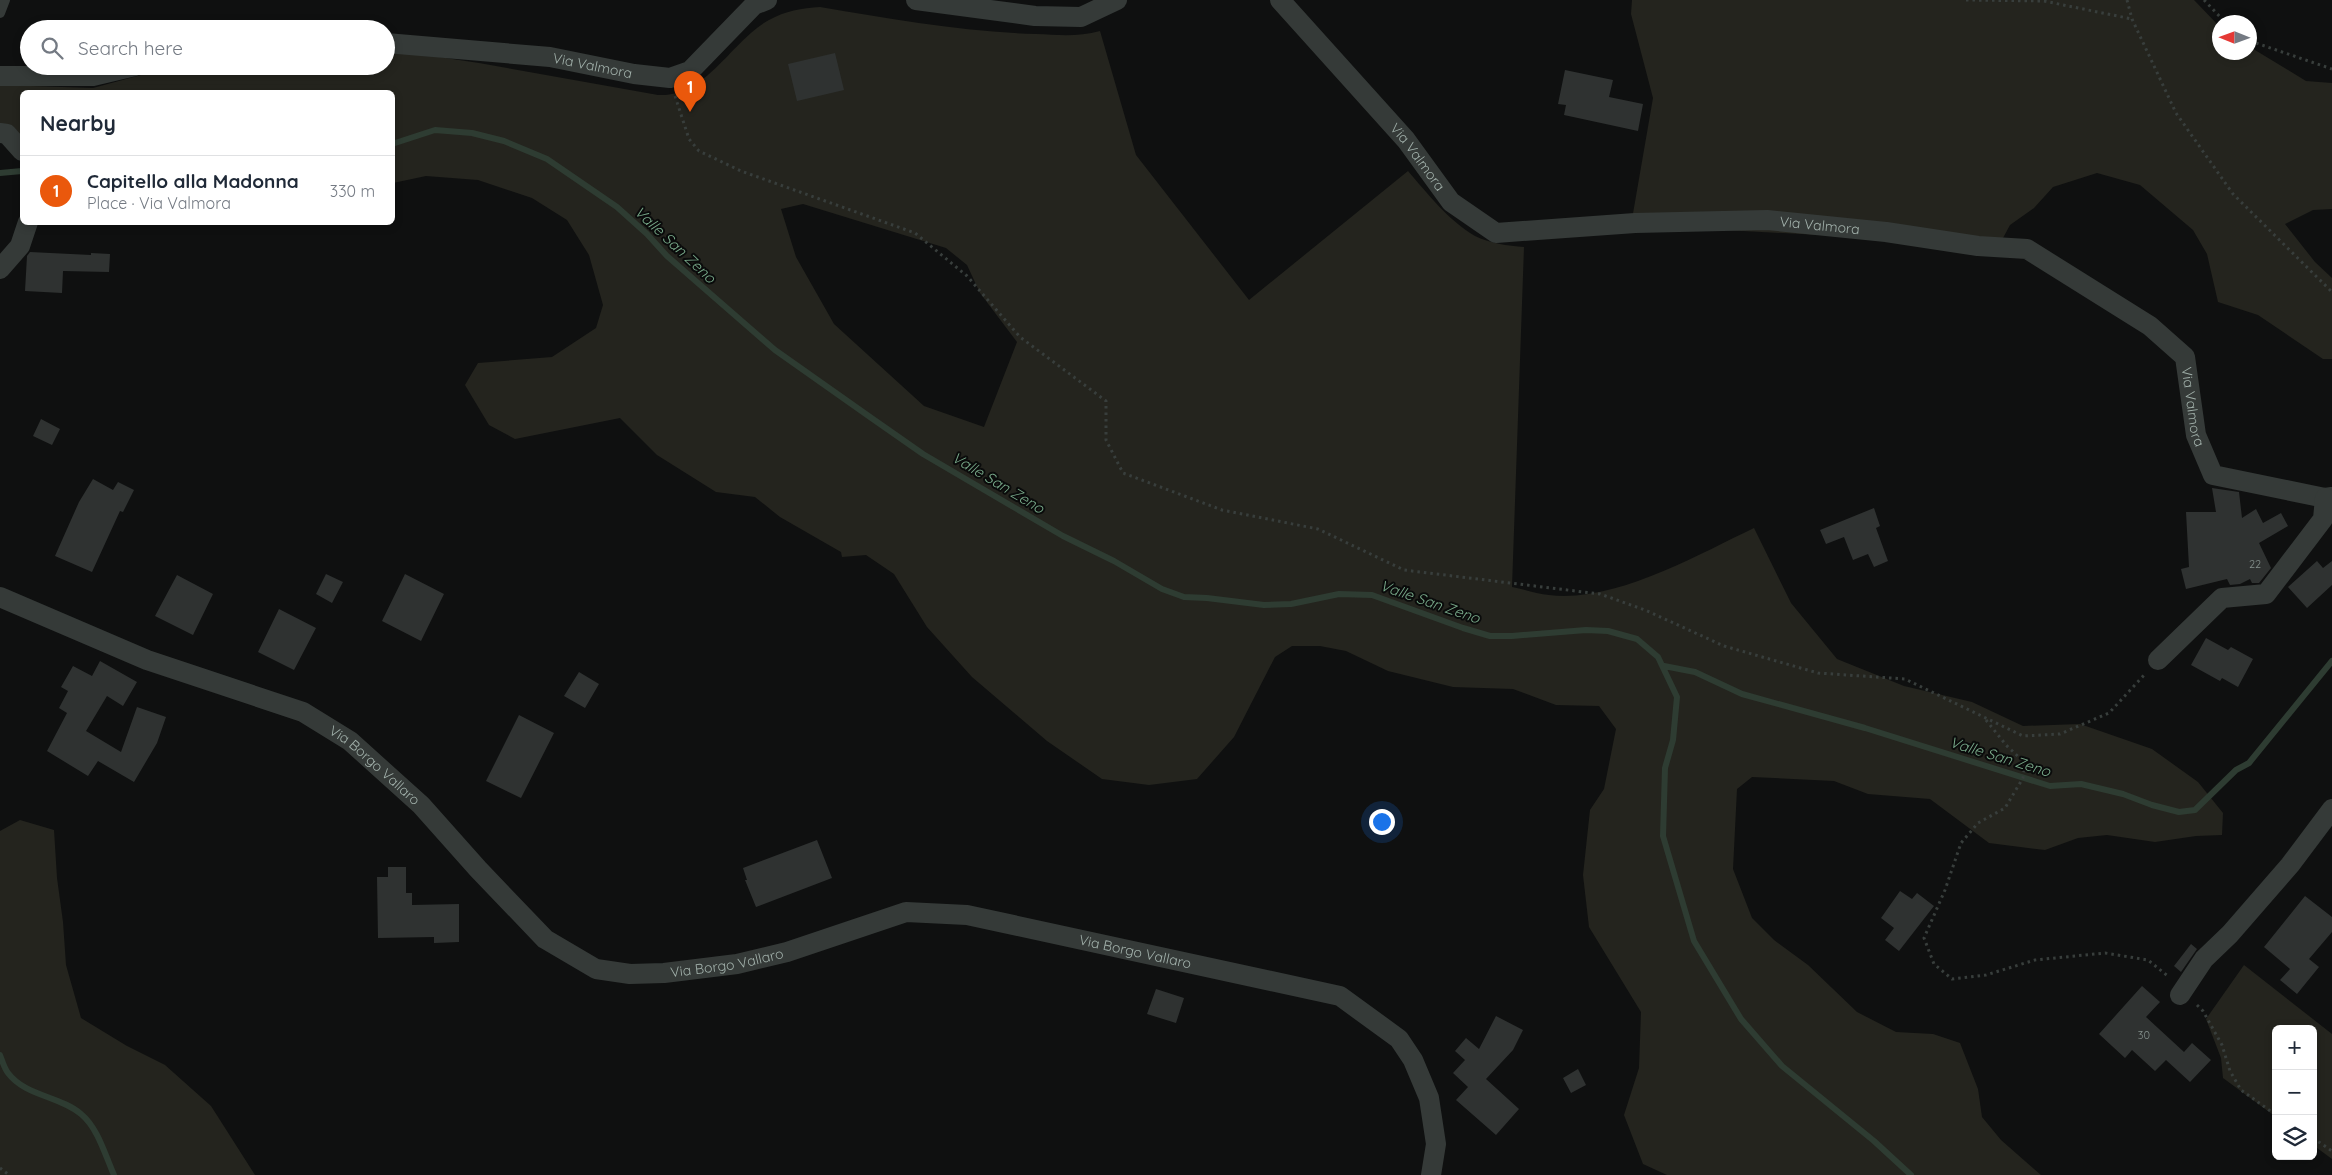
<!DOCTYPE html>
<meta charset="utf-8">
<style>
:root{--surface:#fff;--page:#f6f6f7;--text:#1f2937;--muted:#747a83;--line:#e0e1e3;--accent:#ea580c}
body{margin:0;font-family:Quicksand,sans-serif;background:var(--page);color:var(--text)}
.controls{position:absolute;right:15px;bottom:15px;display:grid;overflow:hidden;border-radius:8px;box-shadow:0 2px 8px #0003}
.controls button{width:45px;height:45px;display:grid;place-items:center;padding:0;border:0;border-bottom:1px solid var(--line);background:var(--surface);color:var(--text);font:25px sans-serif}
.compass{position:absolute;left:2212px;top:15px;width:45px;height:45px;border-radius:50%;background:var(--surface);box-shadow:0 2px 8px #0003;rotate:271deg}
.you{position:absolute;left:1381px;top:821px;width:18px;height:18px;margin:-12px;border:4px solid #fff;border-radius:50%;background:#1a73e8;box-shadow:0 0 0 8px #1a73e833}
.badge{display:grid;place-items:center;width:32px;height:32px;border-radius:50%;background:var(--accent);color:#fff;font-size:16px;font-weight:700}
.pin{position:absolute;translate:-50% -41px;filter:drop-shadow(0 1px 2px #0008)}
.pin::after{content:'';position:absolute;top:26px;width:18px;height:15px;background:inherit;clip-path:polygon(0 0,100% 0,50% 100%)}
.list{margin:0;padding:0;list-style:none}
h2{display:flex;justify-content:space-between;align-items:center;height:65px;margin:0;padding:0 20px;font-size:21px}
h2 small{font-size:16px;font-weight:400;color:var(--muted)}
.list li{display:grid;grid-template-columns:32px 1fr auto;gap:15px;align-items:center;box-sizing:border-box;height:70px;padding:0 20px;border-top:1px solid var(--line)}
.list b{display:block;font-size:19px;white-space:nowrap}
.list p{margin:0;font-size:16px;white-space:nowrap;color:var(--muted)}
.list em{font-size:16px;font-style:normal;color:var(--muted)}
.icon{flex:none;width:28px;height:28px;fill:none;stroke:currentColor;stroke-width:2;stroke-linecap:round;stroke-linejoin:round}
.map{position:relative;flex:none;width:2332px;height:1175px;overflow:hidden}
.search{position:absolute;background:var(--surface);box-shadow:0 2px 8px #0003;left:20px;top:20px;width:375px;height:55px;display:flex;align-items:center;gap:12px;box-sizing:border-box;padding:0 18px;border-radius:28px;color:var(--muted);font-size:19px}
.panel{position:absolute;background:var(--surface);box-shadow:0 2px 8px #0003;left:20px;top:90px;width:375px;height:135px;border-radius:8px}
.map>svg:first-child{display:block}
</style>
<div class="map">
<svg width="2332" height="1175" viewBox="0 0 2332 1175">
<rect width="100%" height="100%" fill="#0f1010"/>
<path fill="#24241e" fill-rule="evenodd" d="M1632,0H2194L2219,26L2220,52H2250V47L2306,81L2332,83V209L2313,210L2285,224L2315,262L2332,278V359H2323L2258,315L2218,302L2207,254L2193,230L2140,185L2097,173L2053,187L2034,208L2010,225L1996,251L1838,236L1631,225L1653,98L1631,14Z
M820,7C892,19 963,32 1036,34C1058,35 1079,37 1100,31L1136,155L1249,300L1408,171C1427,193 1449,221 1475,236C1489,243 1508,246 1524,247L1512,587C1524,589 1537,594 1549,595C1615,603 1697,555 1754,528L1791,603L1837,659L1904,686L1972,702L2023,726L2080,724L2152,749L2198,782L2223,813L2222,835L2196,836L2155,842L2107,835L2078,838L2045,850L1989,843L1930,799L1868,794L1834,781L1752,777L1737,789L1733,869L1752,918L1774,940L1808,965L1857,1012L1896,1032L1933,1034L1960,1043L1978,1089L1982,1117L2001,1140L2041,1175H1667L1643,1164L1624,1115L1639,1068L1641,1012L1589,927L1583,875L1590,810L1604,789L1616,729L1599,706L1556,705L1513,689L1453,687L1388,671L1346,651L1320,646H1292L1275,657L1234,737L1197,779L1149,785L1102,779L1047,741L972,677L927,627L894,574L866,555L842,557L841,552L780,517L755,497L716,492L657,455L620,418L515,439L489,425L465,385L478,363L552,357L596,328L603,305L589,255L567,220L532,198L478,180L426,176L393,183L392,92H22V151L0,133V85L93,88L174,66H386V49L479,63L658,95C706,98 731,41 769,20C785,11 802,8 820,7ZM803,204L946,248L967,265L980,293L1017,342L984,427L924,406L834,324L796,257L781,209Z
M20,820L54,830L57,878L63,922L66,965L81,1018L127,1046L165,1065L211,1106L255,1175H0V831Z
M2244,965L2332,1034V1159L2313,1145V1029H2276V1117L2223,1078L2221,1058L2206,1019Z"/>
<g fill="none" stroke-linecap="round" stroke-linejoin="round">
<path stroke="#2e3c32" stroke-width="6" d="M392,144L435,130L472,133L504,141L547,159L617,207L647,234L667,256L775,350L870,417L923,454L1063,536L1114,561L1162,589L1184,597L1207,598L1264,605L1291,604L1339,594L1372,595L1463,628L1490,636H1512L1586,630L1608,631L1637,639L1658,657L1677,697L1673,740L1665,768L1663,836L1694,941L1741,1019L1782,1066L1874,1141L1911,1175
M0,173L22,171
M1664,666L1695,672L1742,694L1865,728L2050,786L2081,784L2123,794L2152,805L2179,812L2195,810L2236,770L2249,763L2332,661
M0,1055C2,1060 4,1068 8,1073C25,1096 60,1096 81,1114C98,1128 105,1155 114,1175"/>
</g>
<path fill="#2f3231" d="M835,53L844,90L797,101L788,64Z
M1565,70L1613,80L1609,97L1643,104L1638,131L1564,115L1566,105L1558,104Z
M30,252L91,255V253L110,254L109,272L63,271L62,293L25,291L27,256Z
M41,419L60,429L52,445L33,436Z
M93,479L113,490L118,482L134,490L123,512L120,511L92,572L55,556L79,502Z
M2212,488L2239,492L2242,518L2256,509L2263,523L2281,513L2288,526L2259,543L2271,568L2259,583H2252L2250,579L2240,584L2230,585L2227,579L2186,589L2181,569L2189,567L2186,512H2216Z
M1874,508L1880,526L1876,528L1888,561L1874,567L1868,554L1853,560L1844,537L1826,544L1820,530Z
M2317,561L2323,568L2332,561V585L2307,608L2288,587Z
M326,574L343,582L332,603L316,594Z
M405,574L444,594L421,641L382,621Z
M177,575L213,594L193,635L155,616Z
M279,609L316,628L294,670L258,652Z
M2206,638L2228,650L2231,647L2253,659L2238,687L2222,678L2220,681L2191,665Z
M100,661L137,682L123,706L107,696L86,731L121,752L137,707L166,717L157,743L134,782L98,761L88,776L47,751L67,713L59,708L68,691L61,687L73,666L92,676Z
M579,672L599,684L585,708L564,696Z
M519,715L554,733L521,798L486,781Z
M817,840L832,878L756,907L745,880H747L743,868Z
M388,867H406V893H412V905L459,904V942L434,943V937L378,938L377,877H388Z
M1900,891L1912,899L1917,893L1934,906L1899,951L1885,940L1894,928L1881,918Z
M2305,896L2332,917V932L2309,959L2319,967L2297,994L2280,980L2290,969L2264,947Z
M2191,944L2197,949L2181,972L2174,966Z
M2142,986L2160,1002L2146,1017L2184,1052L2192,1043L2211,1060L2190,1082L2166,1060L2155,1071L2132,1050L2125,1058L2099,1034Z
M1156,989L1184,998L1176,1023L1147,1014Z
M1496,1016L1523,1030L1513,1050L1486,1079L1519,1109L1496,1135L1456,1100L1468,1087L1453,1073L1465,1060L1455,1051L1466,1038L1479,1049Z
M1578,1069L1586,1085L1571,1093L1563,1078Z"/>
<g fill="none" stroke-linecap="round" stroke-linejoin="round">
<path stroke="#383e3c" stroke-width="3" stroke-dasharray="2.5 4" stroke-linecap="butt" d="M1966,0L2044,1L2132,19
M2127,0L2132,19L2176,113L2233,194L2332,292
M2204,0L2225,22
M2250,41L2332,69
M675,96L689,139L699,151L741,171L915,233L967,276L1020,337L1106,401V440L1123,473L1222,510L1318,529L1404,570L1600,594L1645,610L1724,646L1818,673L1905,679L2023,736L2060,734L2109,713L2146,673
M1986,720L2006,745L2025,763L2023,778L2005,808L1978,823L1961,843L1945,890L1924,938L1934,964L1952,979L1986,975L2035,960L2105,953L2148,960L2169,977
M2197,1005L2203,1011L2222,1045L2230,1071L2241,1090L2276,1115
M2313,1138L2332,1151
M0,1168L9,1175"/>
<path stroke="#353a38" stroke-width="10" d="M0,13L5,0"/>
<g stroke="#353a38" stroke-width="20">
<path d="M916,0L1035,16L1081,17L1117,0"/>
<path id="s1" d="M1280,0L1406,140L1451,202L1496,233L1635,223L1767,220L1886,232L1978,246L2027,249L2150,326L2185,357L2196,435L2213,475L2325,498L2332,497"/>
<path id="s2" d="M386,43L550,57L634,74L670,78L690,71L754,5L767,0"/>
<path d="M0,76H93L135,66"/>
<path d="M0,133L7,134L22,151"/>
<path d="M0,269L20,246L28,222"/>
<path id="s3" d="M0,597L147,660L303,712L350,741L421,805L478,869L545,939L596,969L630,974L664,973L737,964L787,952L906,912L967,915L1340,996L1399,1039L1413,1060L1429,1098L1436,1144L1431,1175"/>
<path d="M2158,660L2222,598L2266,594L2323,519L2325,498"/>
<path d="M2180,995L2204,959L2230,934L2290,865L2332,809"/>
</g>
</g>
<g text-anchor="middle" stroke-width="4" stroke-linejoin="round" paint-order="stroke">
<g font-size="11" fill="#84908c">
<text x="2255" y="568">22</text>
<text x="2144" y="1039">30</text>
</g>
<g font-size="14" fill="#a1b0aa" stroke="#0a0b0b">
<text dy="5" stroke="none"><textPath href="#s2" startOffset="208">Via Valmora</textPath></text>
<text dy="5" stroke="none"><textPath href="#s1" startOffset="209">Via Valmora</textPath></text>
<text dy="5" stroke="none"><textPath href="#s1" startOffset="644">Via Valmora</textPath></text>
<text dy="5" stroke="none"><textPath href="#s1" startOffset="1095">Via Valmora</textPath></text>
<text dy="5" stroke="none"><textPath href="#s3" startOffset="414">Via Borgo Vallaro</textPath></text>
<text dy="5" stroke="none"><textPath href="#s3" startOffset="1269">Via Borgo Vallaro</textPath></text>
<text dy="5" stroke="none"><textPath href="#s3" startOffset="849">Via Borgo Vallaro</textPath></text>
</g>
<g font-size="15" font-style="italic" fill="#79aa8a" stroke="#0a0b0b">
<text transform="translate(675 245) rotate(43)" y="5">Valle San Zeno</text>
<text transform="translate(998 483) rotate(31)" y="5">Valle San Zeno</text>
<text transform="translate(1430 602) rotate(19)" y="5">Valle San Zeno</text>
<text transform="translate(2000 757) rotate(17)" y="5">Valle San Zeno</text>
</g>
</g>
</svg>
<div class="controls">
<button>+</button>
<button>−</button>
<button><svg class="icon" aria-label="layers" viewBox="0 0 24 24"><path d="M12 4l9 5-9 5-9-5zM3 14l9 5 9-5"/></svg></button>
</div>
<svg class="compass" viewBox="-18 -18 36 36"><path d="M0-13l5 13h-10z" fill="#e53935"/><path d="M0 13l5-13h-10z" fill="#747a83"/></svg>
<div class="you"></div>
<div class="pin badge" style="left:690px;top:112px">1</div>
<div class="search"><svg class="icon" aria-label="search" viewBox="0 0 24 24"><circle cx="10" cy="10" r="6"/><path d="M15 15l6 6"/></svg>Search here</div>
<section class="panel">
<h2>Nearby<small></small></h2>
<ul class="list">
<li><span class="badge">1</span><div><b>Capitello alla Madonna</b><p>Place · Via Valmora</p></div><em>330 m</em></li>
</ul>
</section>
</div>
